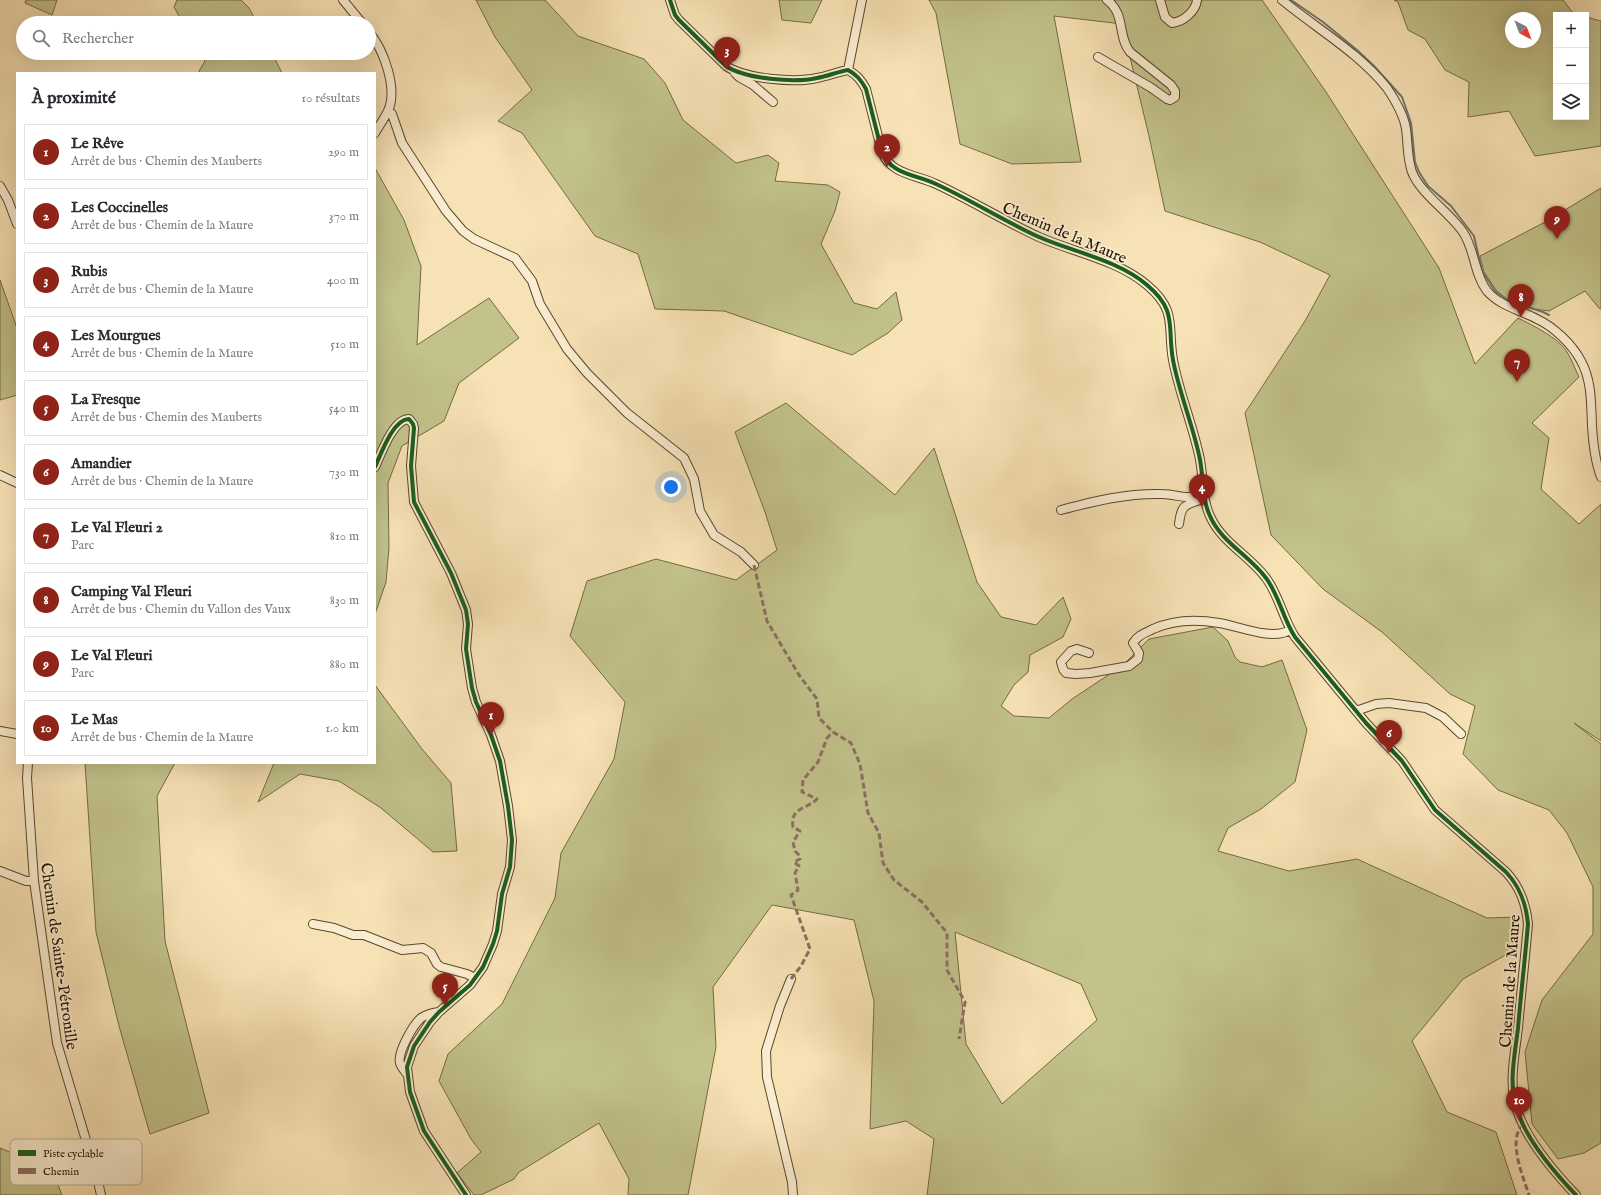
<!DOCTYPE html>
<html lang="fr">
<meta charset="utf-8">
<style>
:root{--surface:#fff;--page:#f7f7f7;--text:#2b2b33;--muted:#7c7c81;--line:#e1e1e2;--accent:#8f2418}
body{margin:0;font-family:"IM FELL English",serif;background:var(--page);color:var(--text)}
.controls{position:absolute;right:12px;top:12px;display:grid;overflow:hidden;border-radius:0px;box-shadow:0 4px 16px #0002}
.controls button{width:36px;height:36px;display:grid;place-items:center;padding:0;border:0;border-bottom:1px solid var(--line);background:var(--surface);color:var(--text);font:20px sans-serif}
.compass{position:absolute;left:1505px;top:12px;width:36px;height:36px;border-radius:50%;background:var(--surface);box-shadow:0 4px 16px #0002;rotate:138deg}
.you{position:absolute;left:671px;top:487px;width:14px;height:14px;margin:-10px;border:3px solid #fff;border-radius:50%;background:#1a73e8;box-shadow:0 0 0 6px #1a73e833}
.badge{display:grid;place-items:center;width:26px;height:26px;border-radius:50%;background:var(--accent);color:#fff;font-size:13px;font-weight:700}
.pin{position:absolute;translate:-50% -33px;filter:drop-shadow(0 1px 2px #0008)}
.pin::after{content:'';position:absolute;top:21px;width:14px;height:12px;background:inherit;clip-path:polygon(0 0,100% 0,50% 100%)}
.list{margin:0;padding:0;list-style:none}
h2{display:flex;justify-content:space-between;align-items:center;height:52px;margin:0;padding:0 16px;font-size:17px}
h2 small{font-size:13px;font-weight:400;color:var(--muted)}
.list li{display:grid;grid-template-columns:26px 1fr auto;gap:12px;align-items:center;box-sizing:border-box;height:56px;margin:0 8px 8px;padding:0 8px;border:1px solid var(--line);border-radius:0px}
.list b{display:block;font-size:15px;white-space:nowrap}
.list p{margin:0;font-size:13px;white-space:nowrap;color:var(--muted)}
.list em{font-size:13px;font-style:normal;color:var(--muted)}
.icon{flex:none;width:22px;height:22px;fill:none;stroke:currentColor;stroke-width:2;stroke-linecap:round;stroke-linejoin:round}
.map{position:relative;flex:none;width:1601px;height:1195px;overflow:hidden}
.search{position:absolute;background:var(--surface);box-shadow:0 4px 16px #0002;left:16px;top:16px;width:360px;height:44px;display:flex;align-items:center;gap:10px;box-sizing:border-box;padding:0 14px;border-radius:22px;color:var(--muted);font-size:15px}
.panel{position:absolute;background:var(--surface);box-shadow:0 4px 16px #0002;left:16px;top:72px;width:360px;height:692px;border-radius:0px}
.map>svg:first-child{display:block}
</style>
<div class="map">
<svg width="1601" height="1195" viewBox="0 0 1601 1195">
<rect width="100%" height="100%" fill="#f7e2b5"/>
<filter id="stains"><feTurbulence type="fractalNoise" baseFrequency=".005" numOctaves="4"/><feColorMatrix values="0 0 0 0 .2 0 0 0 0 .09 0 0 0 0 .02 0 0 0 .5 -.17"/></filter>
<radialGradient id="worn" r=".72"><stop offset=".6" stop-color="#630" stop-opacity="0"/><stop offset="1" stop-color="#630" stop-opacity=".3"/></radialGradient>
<path fill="#c2c28a" stroke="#746a45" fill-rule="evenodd" d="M26,0H57L52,15L25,3Z
M177,0H241L249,8L257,23H183L174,7Z
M476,0H545L578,36L644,59L665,83L683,120L736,163L768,155L779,163L775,181L828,185L840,192L835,211L821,244L854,303L877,309L896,292L902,320L888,333L852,355L724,311L655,309L638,254L595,236L522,133L498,121L532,90L495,37Z
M779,0H822L811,23L782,20Z
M929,0H1262L1326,92L1439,268L1475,364L1518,318C1532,325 1559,338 1567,352C1572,360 1575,369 1579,377L1532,423L1549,438L1541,489L1579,524L1601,504V741L1574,723L1601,744V1143L1584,1153L1558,1159L1532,1124L1525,1052L1542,1000L1593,934V887L1567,833L1549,810L1498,790L1463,754L1475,706L1450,694L1382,632L1323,589L1271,535L1245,413L1305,321L1330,275L1260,242L1165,211L1149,136L1122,24L1054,16L1081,162L1012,164L960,144L936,13Z
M1394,0H1563L1573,13L1579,15H1556V117H1586V17L1601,21V146L1535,156L1509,111L1468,117L1469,82L1445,70L1425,39L1408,30L1398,2ZM1511,18H1535V42H1511Z
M201,53H272L282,73H198L205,61Z
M375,168L404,220L421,266L417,345L489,298L519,338L459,383L444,421L402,446L388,483L389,548L386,582L375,614Z
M1601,188V309L1599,308L1585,291L1549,311L1535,309L1507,300L1496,290L1484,272L1480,256L1547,221Z
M0,280L17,328V395L0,400Z
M786,403L895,495L934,448L977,582L1001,617L1036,625L1063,597L1071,619L1063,637L1030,655L1028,672L1014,685L1001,706L1014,716L1049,718L1072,699L1122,666L1149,639L1213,627L1228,641L1235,657L1240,662L1262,667L1282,660L1307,730L1295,782L1261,809L1228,828L1218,851L1289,871L1357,859L1487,918L1519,917L1511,952L1463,979L1412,1041L1447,1112L1496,1132L1517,1195H927L934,1139L906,1121L870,1129L874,1001L854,920L772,905L713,987L716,1047L688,1195H628L629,1179L599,1123L519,1172L514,1179L481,1195H474L457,1173L481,1152L471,1139L439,1081L448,1054L502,1004L555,898L561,853L614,759L625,702L570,636L587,581L656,559L736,580L777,550L765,512L735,432ZM955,932L1081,984L1097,1020L1002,1104L966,1044Z
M375,685L422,749L451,783L457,851L433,852L381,808L339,781L300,774L258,802L274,763H375Z
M85,763H175L157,796L165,941L209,1113L150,1134L119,1026L96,932Z
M0,1148L52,1170L62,1195H0Z"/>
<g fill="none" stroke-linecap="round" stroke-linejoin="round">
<path stroke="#6f786e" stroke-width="2" d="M1291,0L1323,22L1357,50L1374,66L1402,97L1411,123L1415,162L1419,172L1428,186L1451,206L1474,236L1482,271L1495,291L1511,302L1543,312L1549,315"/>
<g stroke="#5a472d" stroke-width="10">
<path id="minor" d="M343,0L362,23
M670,0L675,15L679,20L726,66C745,79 795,83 817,78C828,76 837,72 848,70C857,75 861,80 866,89L882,152C890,174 917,175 936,184C971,200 1004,221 1039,237C1073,252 1118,260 1147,285C1178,311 1167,326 1173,360C1179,392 1192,423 1199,455C1204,475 1201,497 1210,516C1221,542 1250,556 1266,578C1279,595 1283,619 1295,637L1366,723L1402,761L1435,810L1506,872C1520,887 1526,903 1528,924C1525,959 1521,993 1518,1028C1515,1054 1508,1084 1517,1110C1527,1141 1554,1172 1576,1195
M1160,0L1165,17L1172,23C1183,22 1196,11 1197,0
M1282,0C1317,29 1358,52 1387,88C1395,100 1404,115 1406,129C1408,143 1407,158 1412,172C1420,193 1449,212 1463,232C1475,250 1474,274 1487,291C1500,306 1520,310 1537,319C1554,327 1572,344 1581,361C1592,381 1591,404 1592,426C1593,443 1595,461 1601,477
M369,32C384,50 398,89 388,111C384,119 379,126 375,133
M1098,57L1150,87L1167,99L1170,100L1175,97V91L1171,85L1130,52C1117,36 1126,14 1107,0
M848,70L862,0
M735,73L739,77L753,85L773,102
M388,111L392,114L402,143L446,211L463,231L474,239L515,258L532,281L540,304L567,349L587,373L627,413L684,458L694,479L700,511L714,535L741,552L754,565
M0,186L8,200L17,224
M375,467C381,454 393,419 409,419L413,424L414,428L411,466L414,502L451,573L466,610L468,624L466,649L472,688L476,702L491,735L500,761L508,806L512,840L510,867L502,894L497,931L493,944L483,967L470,985L439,1012L430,1022L414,1046L407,1067L410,1092L424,1131L466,1195
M0,475L17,483
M1061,510C1095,501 1127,493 1162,494C1179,494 1186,502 1203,492
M1179,524C1181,507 1183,505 1200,500
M1089,653L1077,649L1071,651L1061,662L1063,669L1066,673L1076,674L1090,673L1129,666L1138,659L1139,653L1133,643C1138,635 1145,633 1153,629C1173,620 1196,619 1219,623C1239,626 1272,641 1290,630
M1356,711L1376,704L1389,703L1426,708L1443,717L1461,734
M0,731L17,734
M28,763L27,778L34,881L57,1043L97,1177L101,1195
M0,871L26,881H34
M313,924L334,928L353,935H364L402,950L423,948L431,953L437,964L441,967L467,974L475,978
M791,979L780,1006L766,1051L767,1077L792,1182L793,1195
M407,1074C404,1070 401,1067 400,1063C397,1053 413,1025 421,1018C427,1014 432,1013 439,1012"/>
</g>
<use href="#minor" stroke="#faeccf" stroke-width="8"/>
<path stroke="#8d6e63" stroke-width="3" stroke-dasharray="6 3" stroke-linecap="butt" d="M754,565L767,621L799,675L817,699L819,718L833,732L851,743L860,764L868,813L879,833L883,863L894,880L922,902L947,933V970L965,1002L959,1039
M791,979L801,966L810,949L791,895L798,890L795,873L799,866L794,862L800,859V856L795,851L793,842L800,831L793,827C790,807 806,810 817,799L802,792L803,780L818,762L827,738L833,732
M1523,1124C1507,1140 1523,1176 1529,1195"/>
<g stroke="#faeccf" stroke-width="6">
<path id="cycleway" d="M670,0L675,15L679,20L726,66C745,79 795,83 817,78C828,76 837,72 848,70C857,75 861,80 866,89L882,152C890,174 917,175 936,184C971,200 1004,221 1039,237C1073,252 1118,260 1147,285C1178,311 1167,326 1173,360C1179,392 1192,423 1199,455C1204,475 1201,497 1210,516C1221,542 1250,556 1266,578C1279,595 1283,619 1295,637L1366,723L1402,761L1435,810L1506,872C1520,887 1526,903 1528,924C1525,959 1521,993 1518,1028C1515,1054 1508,1084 1517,1110C1527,1141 1554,1172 1576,1195
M375,467C381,454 393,419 409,419L413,424L414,428L411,466L414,502L451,573L466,610L468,624L466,649L472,688L476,702L491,735L500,761L508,806L512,840L510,867L502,894L497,931L493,944L483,967L470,985L439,1012L430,1022L414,1046L407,1067L410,1092L424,1131L466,1195"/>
</g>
<use href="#cycleway" stroke="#1b5e20" stroke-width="4"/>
</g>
<g text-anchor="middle" stroke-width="3.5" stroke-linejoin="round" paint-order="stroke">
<g font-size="16" fill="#261300" stroke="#faeccf">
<text transform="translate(1065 232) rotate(23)" y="6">Chemin de la Maure</text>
<text transform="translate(60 956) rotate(82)" y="6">Chemin de Sainte-Pétronille</text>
<text transform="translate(1509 981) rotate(-86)" y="6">Chemin de la Maure</text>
</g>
</g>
<rect x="10" y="1139" width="132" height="46" rx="6" fill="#faeccf" stroke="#baab91" stroke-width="1"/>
<rect x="18" y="1150" width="18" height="6" fill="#1b5e20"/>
<rect x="18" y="1168" width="18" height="6" fill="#8d6e63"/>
<g font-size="11" fill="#261300">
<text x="43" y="1157">Piste cyclable</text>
<text x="43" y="1175">Chemin</text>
</g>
<rect width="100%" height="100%" filter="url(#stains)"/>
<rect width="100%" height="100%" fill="url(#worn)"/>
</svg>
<div class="controls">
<button>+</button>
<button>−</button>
<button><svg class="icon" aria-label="layers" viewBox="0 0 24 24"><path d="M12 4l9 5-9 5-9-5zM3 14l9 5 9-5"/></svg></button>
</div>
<svg class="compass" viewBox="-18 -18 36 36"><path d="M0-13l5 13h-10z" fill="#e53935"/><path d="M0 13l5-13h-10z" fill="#7c7c81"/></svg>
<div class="you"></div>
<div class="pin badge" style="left:491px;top:735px">1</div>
<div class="pin badge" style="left:887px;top:167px">2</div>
<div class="pin badge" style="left:727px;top:70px">3</div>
<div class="pin badge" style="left:1202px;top:507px">4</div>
<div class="pin badge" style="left:445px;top:1006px">5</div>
<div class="pin badge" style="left:1389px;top:753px">6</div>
<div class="pin badge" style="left:1517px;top:382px">7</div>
<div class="pin badge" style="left:1521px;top:317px">8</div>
<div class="pin badge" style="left:1557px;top:239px">9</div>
<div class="pin badge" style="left:1519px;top:1120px">10</div>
<div class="search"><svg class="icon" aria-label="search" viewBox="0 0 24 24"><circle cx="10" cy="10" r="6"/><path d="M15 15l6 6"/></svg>Rechercher</div>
<section class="panel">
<h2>À proximité<small>10 résultats</small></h2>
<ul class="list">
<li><span class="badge">1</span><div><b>Le Rêve</b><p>Arrêt de bus · Chemin des Mauberts</p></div><em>290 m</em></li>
<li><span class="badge">2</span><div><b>Les Coccinelles</b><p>Arrêt de bus · Chemin de la Maure</p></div><em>370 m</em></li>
<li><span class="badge">3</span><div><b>Rubis</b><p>Arrêt de bus · Chemin de la Maure</p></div><em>400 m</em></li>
<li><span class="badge">4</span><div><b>Les Mourgues</b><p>Arrêt de bus · Chemin de la Maure</p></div><em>510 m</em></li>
<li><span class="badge">5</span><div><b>La Fresque</b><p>Arrêt de bus · Chemin des Mauberts</p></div><em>540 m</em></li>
<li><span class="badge">6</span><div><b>Amandier</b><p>Arrêt de bus · Chemin de la Maure</p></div><em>730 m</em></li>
<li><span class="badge">7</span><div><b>Le Val Fleuri 2</b><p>Parc</p></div><em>810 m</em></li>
<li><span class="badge">8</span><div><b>Camping Val Fleuri</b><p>Arrêt de bus · Chemin du Vallon des Vaux</p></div><em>830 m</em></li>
<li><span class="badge">9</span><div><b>Le Val Fleuri</b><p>Parc</p></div><em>880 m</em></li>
<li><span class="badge">10</span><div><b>Le Mas</b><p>Arrêt de bus · Chemin de la Maure</p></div><em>1.0 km</em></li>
</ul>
</section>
</div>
